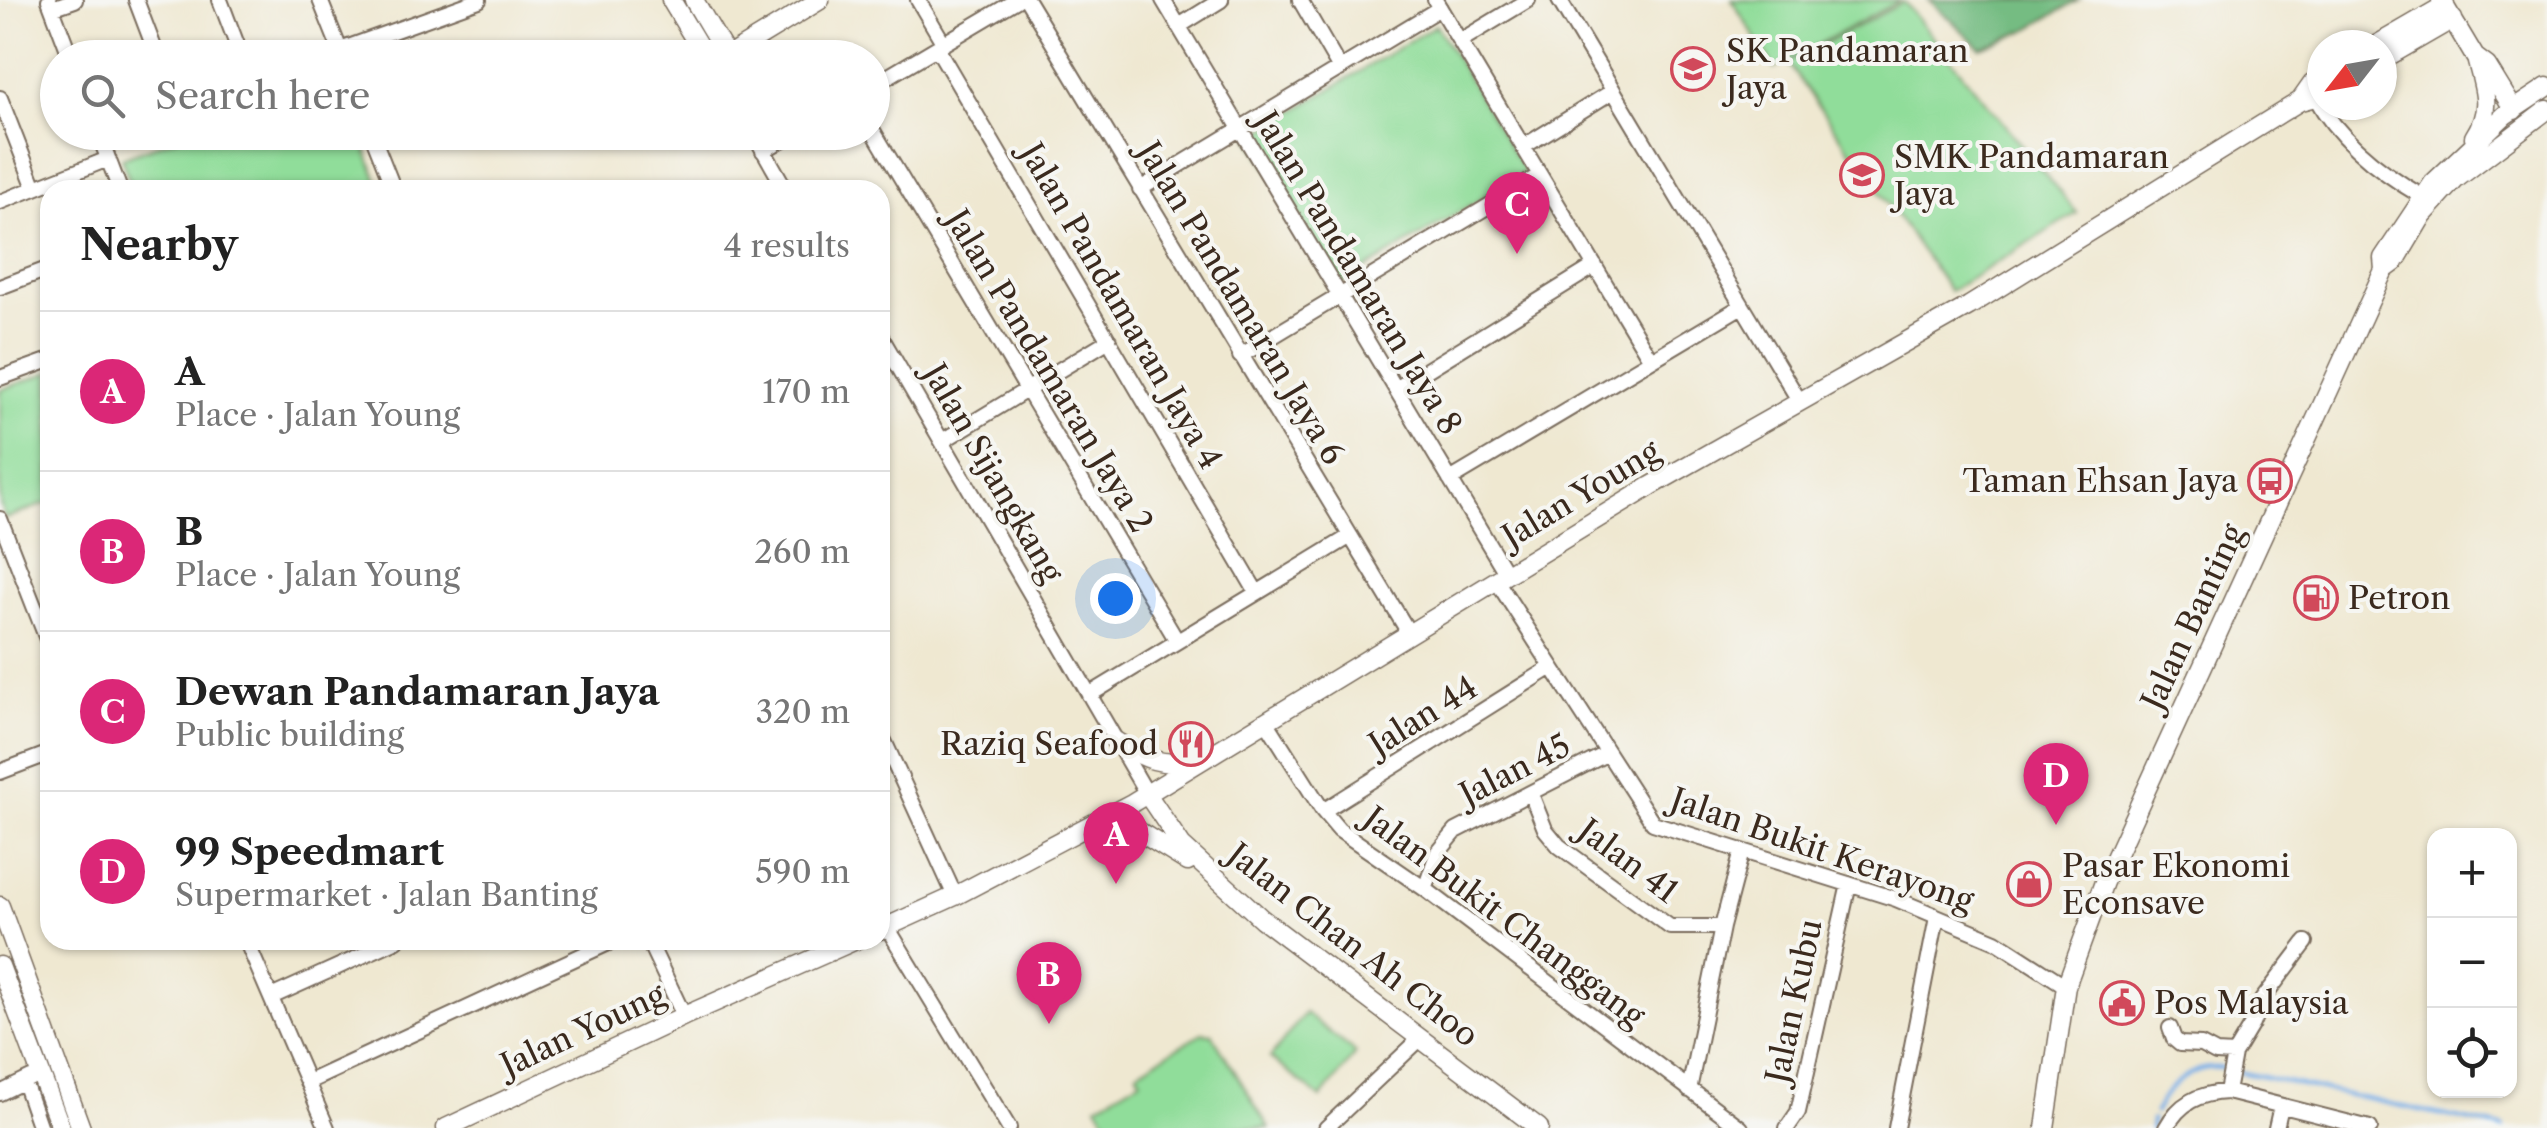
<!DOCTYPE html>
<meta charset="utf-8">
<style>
:root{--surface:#fff;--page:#f2f2f2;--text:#222;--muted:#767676;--line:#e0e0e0;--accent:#db2777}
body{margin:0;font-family:"Libre Caslon Text",serif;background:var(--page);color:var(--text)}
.controls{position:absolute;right:30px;bottom:30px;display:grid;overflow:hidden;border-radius:20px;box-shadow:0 2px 8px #0004}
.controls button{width:90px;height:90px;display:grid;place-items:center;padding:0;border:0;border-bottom:2px solid var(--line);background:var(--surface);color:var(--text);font:50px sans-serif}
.compass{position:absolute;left:2307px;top:30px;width:90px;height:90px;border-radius:50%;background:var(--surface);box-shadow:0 2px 8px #0004;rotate:239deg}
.you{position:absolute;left:1115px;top:598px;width:35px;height:35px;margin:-25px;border:8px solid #fff;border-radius:50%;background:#1a73e8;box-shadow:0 0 0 15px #1a73e833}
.badge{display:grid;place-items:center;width:65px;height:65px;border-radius:50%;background:var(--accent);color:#fff;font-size:32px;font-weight:700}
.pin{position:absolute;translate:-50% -82px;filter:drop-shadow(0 2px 5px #0008)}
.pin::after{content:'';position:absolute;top:52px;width:35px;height:30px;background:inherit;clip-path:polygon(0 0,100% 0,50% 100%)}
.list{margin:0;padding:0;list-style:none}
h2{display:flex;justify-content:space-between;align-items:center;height:130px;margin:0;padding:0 40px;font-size:42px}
h2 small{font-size:32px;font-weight:400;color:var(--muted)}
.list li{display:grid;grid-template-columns:65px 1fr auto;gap:30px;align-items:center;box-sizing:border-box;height:160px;padding:0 40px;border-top:2px solid var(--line)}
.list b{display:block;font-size:38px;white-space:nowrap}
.list p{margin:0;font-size:32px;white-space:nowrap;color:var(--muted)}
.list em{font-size:32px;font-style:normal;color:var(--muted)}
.icon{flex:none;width:55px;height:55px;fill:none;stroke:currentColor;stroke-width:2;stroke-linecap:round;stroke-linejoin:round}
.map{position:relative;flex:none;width:2547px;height:1128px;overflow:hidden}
.search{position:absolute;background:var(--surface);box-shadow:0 2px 8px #0004;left:40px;top:40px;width:850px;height:110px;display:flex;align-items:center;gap:25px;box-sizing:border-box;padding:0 35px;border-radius:55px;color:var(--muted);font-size:38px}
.panel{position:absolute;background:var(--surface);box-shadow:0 2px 8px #0004;left:40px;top:180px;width:850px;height:770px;border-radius:30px}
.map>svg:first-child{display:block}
</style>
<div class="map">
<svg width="2547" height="1128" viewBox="0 0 2547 1128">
<rect width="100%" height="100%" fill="#f6f6f2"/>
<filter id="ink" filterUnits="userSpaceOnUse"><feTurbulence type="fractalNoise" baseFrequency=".01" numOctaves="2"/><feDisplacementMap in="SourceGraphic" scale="20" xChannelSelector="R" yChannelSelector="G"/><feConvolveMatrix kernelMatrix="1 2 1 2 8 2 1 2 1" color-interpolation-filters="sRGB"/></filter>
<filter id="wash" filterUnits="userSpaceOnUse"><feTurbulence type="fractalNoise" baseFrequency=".0048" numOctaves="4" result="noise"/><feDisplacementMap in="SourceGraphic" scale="40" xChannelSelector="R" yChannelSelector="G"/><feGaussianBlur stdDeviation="2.25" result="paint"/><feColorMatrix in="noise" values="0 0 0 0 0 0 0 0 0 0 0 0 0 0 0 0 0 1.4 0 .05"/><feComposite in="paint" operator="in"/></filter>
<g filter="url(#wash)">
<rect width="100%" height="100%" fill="#efe8d1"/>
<path fill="#90dd9a" stroke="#66845c" stroke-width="2.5" d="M1732,0H1901L1774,68Z
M1904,2L2077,213L1950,291L1788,63Z
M1436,25L1525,172L1339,285L1250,138Z
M190,133H360L381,190H133L121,158Z
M50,372V502L5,519L0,504V390Z
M1305,1013L1356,1053L1321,1098L1270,1058Z
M1202,1033L1212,1034L1269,1128H1111L1097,1105L1141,1079L1137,1072Z"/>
<path fill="#74bc82" stroke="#587350" stroke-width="2.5" d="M1929,0H2079L2027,30L1981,48Z"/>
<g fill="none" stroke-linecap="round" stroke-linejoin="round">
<path stroke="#79b0e8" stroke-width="4" d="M2235,1071L2504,1128
M2155,1112C2169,1085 2193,1062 2226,1069
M2151,1128L2152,1119"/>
</g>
</g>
<g filter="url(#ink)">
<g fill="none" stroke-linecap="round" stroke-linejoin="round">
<g stroke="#7a6c5d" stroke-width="18">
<path id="minor" d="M49,0L71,58
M136,0L158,58
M220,0L242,58
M320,0L342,55
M918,0L944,44
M1027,0L1409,633
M1163,0L1506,573
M1300,0L1340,69
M1435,0L1651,360
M1559,0L1800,402
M52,8L75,0
M1179,26L1221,0
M1460,41L1528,0
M937,48L1257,593
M340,50L479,0
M872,86L1017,0
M0,98L35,188
M2316,98C2339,141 2382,173 2423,197
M872,129L1177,641
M98,132L120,190
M371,132L394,190
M753,132L786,190
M1523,147L1613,91
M763,151L795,132
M1140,189L1440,8
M0,202L108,159
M0,287L50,268
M880,335L1147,794
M1240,356L1540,175
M0,378L50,360
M1396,389L1595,266
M944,440L1109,340
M1450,480L1742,306
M0,519L50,647
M1496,580L1653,823L1896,899L1996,941L2066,986
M1089,695L1349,537
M1266,721L1323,811L1339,830L1425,889L1741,1128
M880,732L955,896
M0,772L50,753
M1531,794L1545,829L1559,846L1670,927H1722
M1323,811L1552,667
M1425,889L1437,854L1456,831L1606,754
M887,927L1009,1128
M246,940L327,1128
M648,940L684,1016
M271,997L397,940
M2170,1028L2174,1039L2180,1044L2201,1045L2216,1053L2234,1054
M24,1082L40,1128
M308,1082L615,940
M1689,1090L1722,927L1742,851
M2227,1092L2234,1054L2252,1024L2262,1000L2306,942
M0,1093L31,1078
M1326,1128L1421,1038
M1787,1128L1798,1112L1849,884
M1896,1128L1937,917
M2166,1128C2179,1103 2199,1093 2227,1092L2370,1128
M2276,1128L2281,1106"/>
</g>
<g stroke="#7a6c5d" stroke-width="21">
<path id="major" d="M671,0L706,58
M694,0L727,56
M2441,0L2475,57L2487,66L2514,110
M2376,45L2445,5
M725,58L820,0
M2382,60L2453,19
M2300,101L2312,84L2322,78
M2474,137C2492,110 2485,91 2477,62
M2384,270L2395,262L2423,215L2456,179L2547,110
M1114,740C1142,758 1164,769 1197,759
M1147,794L1182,846L1262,919L1539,1128
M1089,830L1135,829L1188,862
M0,906L81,1128
M880,930L955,896L1132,803L1651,486L1969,306L2300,101L2322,95
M0,966L61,1128
M446,1128L684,1016L856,940
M2045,1128L2066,986L2104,882L2384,270L2383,258L2433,183L2505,115L2547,87"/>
</g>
<use href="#minor" stroke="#fff" stroke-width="14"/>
<use href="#major" stroke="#fff" stroke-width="18"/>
</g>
</g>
<defs>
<g id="school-ring" transform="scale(2.25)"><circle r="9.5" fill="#f6f6f2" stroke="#d1495b" stroke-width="1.5"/><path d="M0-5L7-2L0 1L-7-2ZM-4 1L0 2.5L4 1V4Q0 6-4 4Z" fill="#d1495b"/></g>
<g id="bus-ring" transform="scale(2.25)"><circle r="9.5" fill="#f6f6f2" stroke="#d1495b" stroke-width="1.5"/><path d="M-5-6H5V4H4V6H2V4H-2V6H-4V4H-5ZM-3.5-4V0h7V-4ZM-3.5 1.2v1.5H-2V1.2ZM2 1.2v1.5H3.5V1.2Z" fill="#d1495b"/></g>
<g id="fuel-ring" transform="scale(2.25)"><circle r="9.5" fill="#f6f6f2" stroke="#d1495b" stroke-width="1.5"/><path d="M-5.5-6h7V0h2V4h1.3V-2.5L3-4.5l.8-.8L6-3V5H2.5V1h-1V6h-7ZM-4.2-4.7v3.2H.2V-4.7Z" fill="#d1495b"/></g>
<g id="restaurant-ring" transform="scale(2.25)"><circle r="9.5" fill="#f6f6f2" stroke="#d1495b" stroke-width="1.5"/><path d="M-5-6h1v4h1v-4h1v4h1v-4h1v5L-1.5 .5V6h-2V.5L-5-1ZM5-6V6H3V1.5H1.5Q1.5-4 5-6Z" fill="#d1495b"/></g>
<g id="shop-ring" transform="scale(2.25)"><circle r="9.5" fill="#f6f6f2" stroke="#d1495b" stroke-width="1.5"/><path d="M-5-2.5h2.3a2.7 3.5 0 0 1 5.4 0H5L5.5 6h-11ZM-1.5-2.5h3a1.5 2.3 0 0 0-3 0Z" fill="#d1495b"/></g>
<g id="civic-ring" transform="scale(2.25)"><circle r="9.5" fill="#f6f6f2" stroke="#d1495b" stroke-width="1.5"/><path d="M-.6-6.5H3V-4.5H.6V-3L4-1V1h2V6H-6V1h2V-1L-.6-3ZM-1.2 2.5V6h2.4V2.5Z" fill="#d1495b"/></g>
</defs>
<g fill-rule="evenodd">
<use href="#school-ring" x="1693" y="69"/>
<use href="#school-ring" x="1862" y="175"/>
<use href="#bus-ring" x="2270" y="481"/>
<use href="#fuel-ring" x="2316" y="598"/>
<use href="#restaurant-ring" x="1191" y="744"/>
<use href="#shop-ring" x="2029" y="884"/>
<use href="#civic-ring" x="2122" y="1003"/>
</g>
<g text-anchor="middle" stroke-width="8" stroke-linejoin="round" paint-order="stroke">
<g font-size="32" fill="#3b2a1e" stroke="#f6f6f2" text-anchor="start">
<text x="1726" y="62">SK Pandamaran<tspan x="1726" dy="37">Jaya</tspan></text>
<text x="1894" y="168">SMK Pandamaran<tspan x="1894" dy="37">Jaya</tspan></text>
<text x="2238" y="492" text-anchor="end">Taman Ehsan Jaya</text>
<text x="2348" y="609">Petron</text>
<text x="1158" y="755" text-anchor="end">Raziq Seafood</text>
<text x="2062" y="877">Pasar Ekonomi<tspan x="2062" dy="37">Econsave</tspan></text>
<text x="2154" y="1014">Pos Malaysia</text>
</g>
<g font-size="32" fill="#3b2a1e" stroke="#f6f6f2">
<text transform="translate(1358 273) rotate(59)" y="11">Jalan Pandamaran Jaya 8</text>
<text transform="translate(1241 303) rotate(59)" y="11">Jalan Pandamaran Jaya 6</text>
<text transform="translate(1121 306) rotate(60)" y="11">Jalan Pandamaran Jaya 4</text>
<text transform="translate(1049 371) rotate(59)" y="11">Jalan Pandamaran Jaya 2</text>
<text transform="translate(993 473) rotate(60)" y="11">Jalan Sijangkang</text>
<text transform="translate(1581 494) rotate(-31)" y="11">Jalan Young</text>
<text transform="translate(2193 617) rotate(-65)" y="11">Jalan Banting</text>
<text transform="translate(1423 716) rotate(-32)" y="11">Jalan 44</text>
<text transform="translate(1515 770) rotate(-27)" y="11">Jalan 45</text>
<text transform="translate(1822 850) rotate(19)" y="11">Jalan Bukit Kerayong</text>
<text transform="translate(1628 861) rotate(37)" y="11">Jalan 41</text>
<text transform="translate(1504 917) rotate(37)" y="11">Jalan Bukit Changgang</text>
<text transform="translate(1353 945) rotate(38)" y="11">Jalan Chan Ah Choo</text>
<text transform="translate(1794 1001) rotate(-78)" y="11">Jalan Kubu</text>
<text transform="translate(583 1030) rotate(-25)" y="11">Jalan Young</text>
</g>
</g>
</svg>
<div class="controls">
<button>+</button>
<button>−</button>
<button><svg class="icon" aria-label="locate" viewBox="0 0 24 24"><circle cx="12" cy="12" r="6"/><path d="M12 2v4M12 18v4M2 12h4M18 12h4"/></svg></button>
</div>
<svg class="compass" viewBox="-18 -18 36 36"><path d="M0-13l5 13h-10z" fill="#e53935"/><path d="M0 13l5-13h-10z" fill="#767676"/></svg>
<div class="you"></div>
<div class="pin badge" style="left:1116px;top:884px">A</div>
<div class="pin badge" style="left:1049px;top:1024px">B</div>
<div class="pin badge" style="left:1517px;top:254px">C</div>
<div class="pin badge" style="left:2056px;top:825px">D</div>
<div class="search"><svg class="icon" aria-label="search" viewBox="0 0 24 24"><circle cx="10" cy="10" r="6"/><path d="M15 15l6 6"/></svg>Search here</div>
<section class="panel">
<h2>Nearby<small>4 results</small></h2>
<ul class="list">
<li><span class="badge">A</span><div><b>A</b><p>Place · Jalan Young</p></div><em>170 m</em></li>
<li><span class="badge">B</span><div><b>B</b><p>Place · Jalan Young</p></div><em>260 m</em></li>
<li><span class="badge">C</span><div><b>Dewan Pandamaran Jaya</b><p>Public building</p></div><em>320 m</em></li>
<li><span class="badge">D</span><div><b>99 Speedmart</b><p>Supermarket · Jalan Banting</p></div><em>590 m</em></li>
</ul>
</section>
</div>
